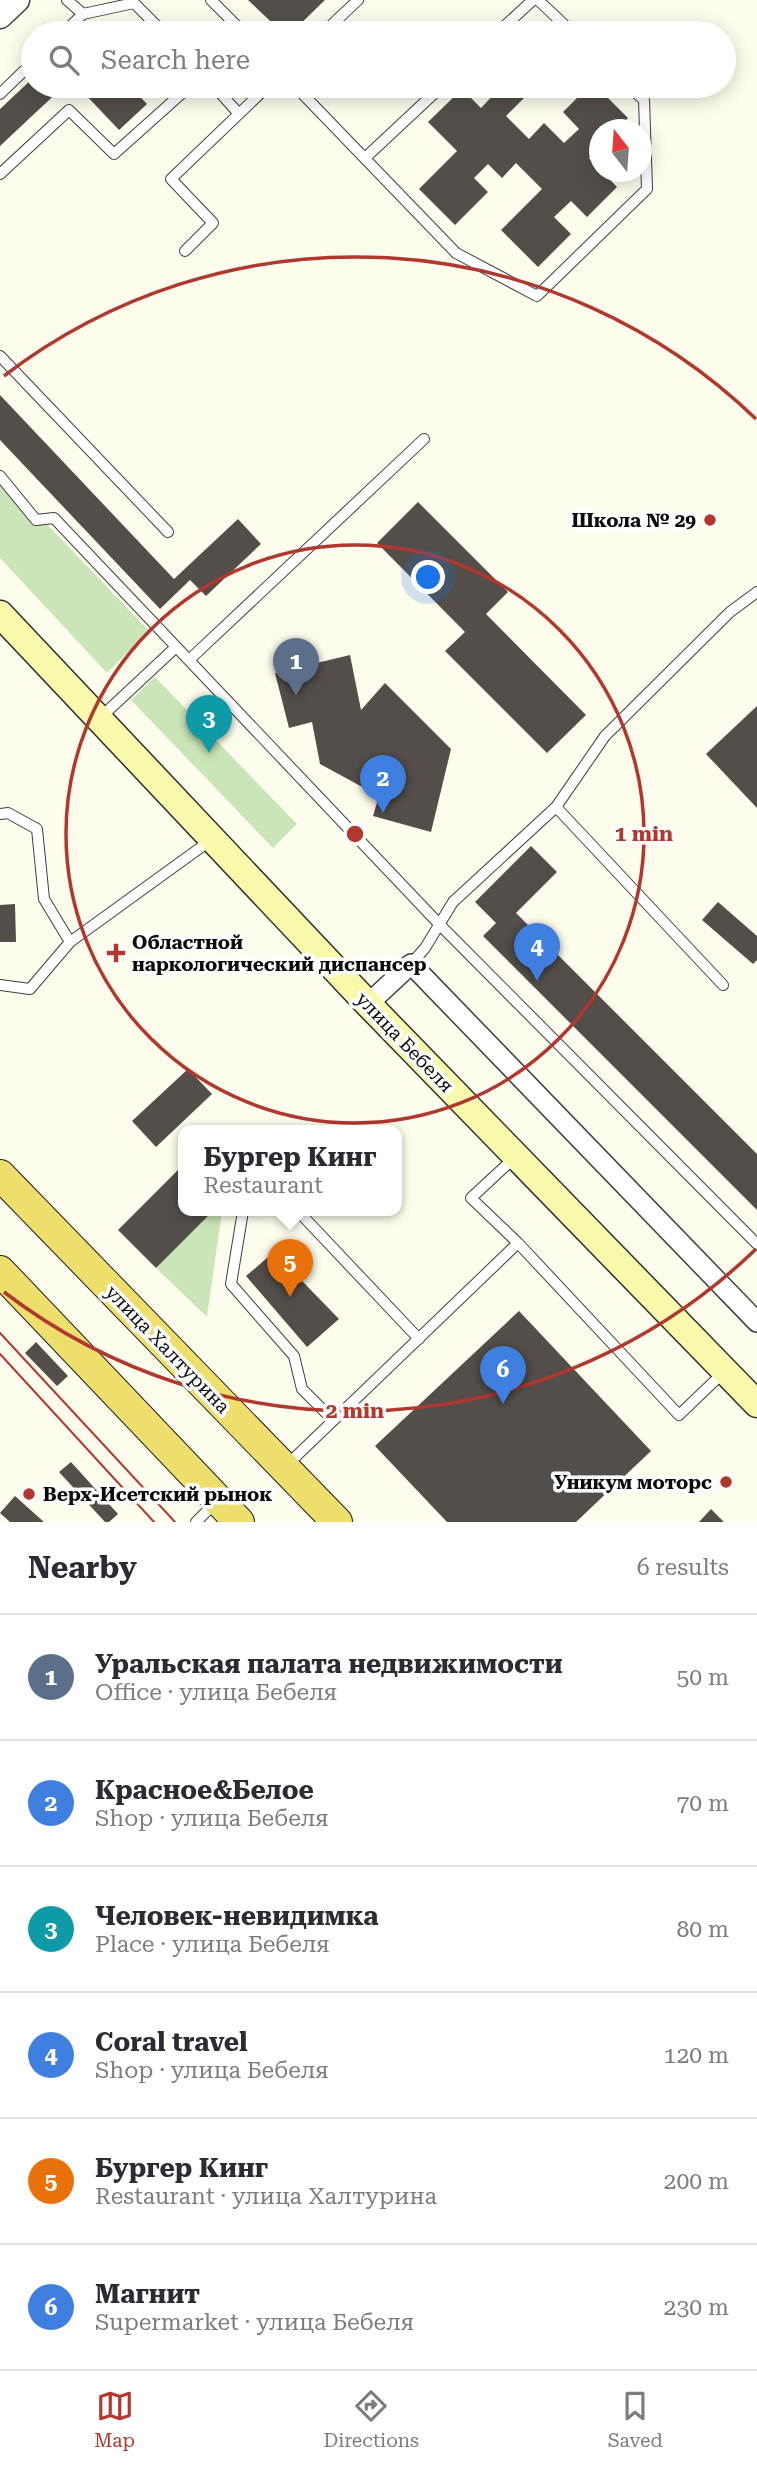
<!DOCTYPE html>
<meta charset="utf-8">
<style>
:root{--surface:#fff;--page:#f2f2f3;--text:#2b2b33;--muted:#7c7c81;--line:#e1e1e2;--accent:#b0382f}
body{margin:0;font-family:"Roboto Serif",serif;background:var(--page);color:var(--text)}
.compass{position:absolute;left:589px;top:119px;width:63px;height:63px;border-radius:50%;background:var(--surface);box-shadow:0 4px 18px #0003;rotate:343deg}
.you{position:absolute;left:429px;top:578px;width:24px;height:24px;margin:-18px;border:5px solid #fff;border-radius:50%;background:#1a73e8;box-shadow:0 0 0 10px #1a73e833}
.badge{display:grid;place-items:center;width:46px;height:46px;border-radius:50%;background:var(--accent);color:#fff;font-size:23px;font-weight:700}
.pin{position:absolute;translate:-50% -58px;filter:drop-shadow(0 2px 4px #0008)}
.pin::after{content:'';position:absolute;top:37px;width:24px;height:21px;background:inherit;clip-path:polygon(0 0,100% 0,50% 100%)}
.popup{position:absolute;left:178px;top:1125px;width:224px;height:91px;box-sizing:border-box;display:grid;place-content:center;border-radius:14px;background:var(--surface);filter:drop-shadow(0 2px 5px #0005);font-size:23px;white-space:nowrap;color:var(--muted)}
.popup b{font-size:26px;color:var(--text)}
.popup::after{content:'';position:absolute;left:50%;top:100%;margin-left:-14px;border:14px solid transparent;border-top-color:var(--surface)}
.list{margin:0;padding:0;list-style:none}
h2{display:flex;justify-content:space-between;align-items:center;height:91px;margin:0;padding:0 28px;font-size:30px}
h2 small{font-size:23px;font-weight:400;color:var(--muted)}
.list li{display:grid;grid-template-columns:46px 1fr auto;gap:21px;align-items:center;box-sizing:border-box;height:126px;padding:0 28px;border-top:2px solid var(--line)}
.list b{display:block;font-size:26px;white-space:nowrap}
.list p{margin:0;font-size:23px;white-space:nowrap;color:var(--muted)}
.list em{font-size:23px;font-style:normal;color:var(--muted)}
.icon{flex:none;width:38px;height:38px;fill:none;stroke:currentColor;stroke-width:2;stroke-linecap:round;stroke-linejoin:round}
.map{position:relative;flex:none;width:757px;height:1522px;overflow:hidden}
.search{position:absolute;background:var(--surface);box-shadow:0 4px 18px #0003;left:21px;right:21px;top:21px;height:77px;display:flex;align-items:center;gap:18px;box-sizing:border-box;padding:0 24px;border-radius:38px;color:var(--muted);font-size:26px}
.sheet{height:847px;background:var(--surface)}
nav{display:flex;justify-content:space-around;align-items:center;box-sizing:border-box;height:98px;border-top:2px solid var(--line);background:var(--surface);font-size:19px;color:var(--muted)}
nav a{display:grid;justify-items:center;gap:4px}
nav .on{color:var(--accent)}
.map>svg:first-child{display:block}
</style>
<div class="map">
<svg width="757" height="1522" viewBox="0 0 757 1522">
<rect width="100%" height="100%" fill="#fefcec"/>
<path fill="#cae5b8" d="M0,475L149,631L107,673L0,558Z
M155,677L297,824L273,848L131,700Z
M213,1211H222L207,1317L156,1268Z"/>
<path fill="#534e49" d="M248,0H325L291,33H283Z
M33,78V86H64L0,146V109Z
M83,86H130L147,104L119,130L84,93L87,90Z
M494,86H536L506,116L529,139L544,123L564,143L579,129L563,112L589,86H596L628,118L617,130H600V147L589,158L617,187L587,217L571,201L554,217L571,234L538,267L501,230L542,189L516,163L502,178L488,164L474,178L488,192L455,225L419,189L457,151L428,122L462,89L481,108L498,90Z
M0,395L174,579L238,519L261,544L206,596L190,580L160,609L0,440Z
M418,502L508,592L486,614L586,715L547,753L445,651L465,632L377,543Z
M350,655L361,710L385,683L451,749L431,832L373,816L379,796L320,764L312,722L289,728L275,673Z
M757,706V808L706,754Z
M531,846L557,872L516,913L757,1154V1210L483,936L496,923L475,902Z
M718,902L757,936V960L753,964L702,920Z
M15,904L16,942H0V905Z
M188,1069L212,1094L156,1147L132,1121Z
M183,1165V1211H213L156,1268L118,1230Z
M274,1252L339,1319L307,1347L246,1276Z
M519,1311L651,1451L576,1522H447L375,1446Z
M36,1342L68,1376L57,1386L25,1353Z
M71,1462L118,1514L109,1522H105L59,1472Z
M15,1496L44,1522H10L0,1513Z
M711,1509L724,1522H699Z"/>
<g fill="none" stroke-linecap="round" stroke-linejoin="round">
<g stroke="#3f3f3f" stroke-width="12">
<path id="service" d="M211,0L244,33
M538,0L573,33
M83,14L134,3L164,33
M63,33L83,14L67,0
M323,33L358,0
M497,33L533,0
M214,86L239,114
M295,86L456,253L537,296L647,189L644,100L628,86
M0,94L33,62
M365,158L442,86
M0,174L69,110L114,154L190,86
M185,251L213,223L171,179L268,86
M0,356L168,532
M0,476L36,520L54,518L440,925L757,1244
M189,660L424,439
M100,718L176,647
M556,807L605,736L730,612L757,592
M0,814L8,813L37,829L44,899L70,942
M411,964L425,948L453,902L556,807L723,985
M0,985L30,989L70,942L211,840
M514,1158L471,1198L518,1243L679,1415L725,1371
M243,1211L231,1284L294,1356L302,1389L333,1420
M298,1211L419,1339
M286,1466L518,1243
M196,1522L215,1503"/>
</g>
<g stroke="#3f3f3f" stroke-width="22">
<path id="minor" d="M368,1004L411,964L757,1322"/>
</g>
<g stroke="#3f3f3f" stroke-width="27">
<path id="tertiary" d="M0,16L17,0"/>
</g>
<g stroke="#2e2e2e" stroke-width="29">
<path id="secondary" d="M0,614L368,1004L757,1404"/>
</g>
<g stroke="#1d1d1d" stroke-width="32">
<path id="primary" d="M0,1175L337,1522
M0,1271L239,1522"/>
</g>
<use href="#service" stroke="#fff" stroke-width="10"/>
<use href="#minor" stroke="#fff" stroke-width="19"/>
<use href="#tertiary" stroke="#fff" stroke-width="24"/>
<use href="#secondary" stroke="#f8f9ab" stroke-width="26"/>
<use href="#primary" stroke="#eede6b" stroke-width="30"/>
<path stroke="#b0382f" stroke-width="2" d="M0,1333L175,1522
M0,1354L154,1522"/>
</g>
<g fill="none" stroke="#b0382f" stroke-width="3.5">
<circle cx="355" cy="834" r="289"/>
<path d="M756 1249A577 577 0 0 1 4 1292M4 376A577 577 0 0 1 756 419"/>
</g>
<g fill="#b0382f" stroke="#fff" stroke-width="2.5">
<circle cx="710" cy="520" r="7"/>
<path d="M112.5 942.5h7v7h7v7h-7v7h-7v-7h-7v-7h7z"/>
<circle cx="726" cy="1482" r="7"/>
<circle cx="29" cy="1494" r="7"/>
</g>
<g text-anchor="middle" stroke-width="7" stroke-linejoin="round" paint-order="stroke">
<g font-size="19" font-weight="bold" fill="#0c0c0c" stroke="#fff" text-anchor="end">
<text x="696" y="527">Школа № 29</text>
<text x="132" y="949" text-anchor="start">Областной<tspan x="132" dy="22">наркологический диспансер</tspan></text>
<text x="712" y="1489">Уникум моторс</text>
<text x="43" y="1501" text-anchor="start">Верх-Исетский рынок</text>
</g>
<g font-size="19" fill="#0c0c0c" stroke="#fff">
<text transform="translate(405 1042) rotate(46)" y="7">улица Бебеля</text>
<text transform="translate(168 1349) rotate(46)" y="7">улица Халтурина</text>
</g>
</g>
<circle cx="355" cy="834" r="10" fill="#b0382f" stroke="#fff" stroke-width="3.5"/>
<g font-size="21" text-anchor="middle" font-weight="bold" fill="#b0382f" stroke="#fff" stroke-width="7" stroke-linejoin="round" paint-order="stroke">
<text x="644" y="841">1 min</text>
<text x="355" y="1418">2 min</text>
</g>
</svg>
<svg class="compass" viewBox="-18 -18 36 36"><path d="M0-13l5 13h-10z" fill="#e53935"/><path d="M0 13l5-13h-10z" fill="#7c7c81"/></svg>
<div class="you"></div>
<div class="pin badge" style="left:296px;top:696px;background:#5c6f8a">1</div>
<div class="pin badge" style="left:383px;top:813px;background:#3f7fe0">2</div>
<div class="pin badge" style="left:209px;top:753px;background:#0f9aa8">3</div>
<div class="pin badge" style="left:537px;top:981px;background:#3f7fe0">4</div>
<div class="pin badge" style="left:290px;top:1297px;background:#e8710a">5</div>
<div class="popup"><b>Бургер Кинг</b>Restaurant</div>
<div class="pin badge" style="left:503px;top:1404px;background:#3f7fe0">6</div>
<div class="search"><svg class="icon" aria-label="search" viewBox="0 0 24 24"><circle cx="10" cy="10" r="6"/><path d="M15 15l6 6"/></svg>Search here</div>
</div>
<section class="sheet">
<h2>Nearby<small>6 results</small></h2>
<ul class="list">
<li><span class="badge" style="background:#5c6f8a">1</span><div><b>Уральская палата недвижимости</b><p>Office · улица Бебеля</p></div><em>50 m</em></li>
<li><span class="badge" style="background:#3f7fe0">2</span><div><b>Красное&amp;Белое</b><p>Shop · улица Бебеля</p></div><em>70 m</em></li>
<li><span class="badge" style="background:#0f9aa8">3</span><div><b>Человек-невидимка</b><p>Place · улица Бебеля</p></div><em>80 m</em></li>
<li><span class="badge" style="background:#3f7fe0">4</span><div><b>Coral travel</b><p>Shop · улица Бебеля</p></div><em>120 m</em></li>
<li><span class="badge" style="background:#e8710a">5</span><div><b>Бургер Кинг</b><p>Restaurant · улица Халтурина</p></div><em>200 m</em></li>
<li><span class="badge" style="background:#3f7fe0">6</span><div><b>Магнит</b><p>Supermarket · улица Бебеля</p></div><em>230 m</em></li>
</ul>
</section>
<nav>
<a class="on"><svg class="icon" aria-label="map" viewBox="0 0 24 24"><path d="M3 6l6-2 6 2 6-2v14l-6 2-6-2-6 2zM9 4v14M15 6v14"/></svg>Map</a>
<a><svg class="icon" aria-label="directions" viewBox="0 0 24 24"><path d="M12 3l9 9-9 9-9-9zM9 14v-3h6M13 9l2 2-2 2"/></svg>Directions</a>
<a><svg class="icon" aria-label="saved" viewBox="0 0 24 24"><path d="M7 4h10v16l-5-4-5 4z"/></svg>Saved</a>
</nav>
